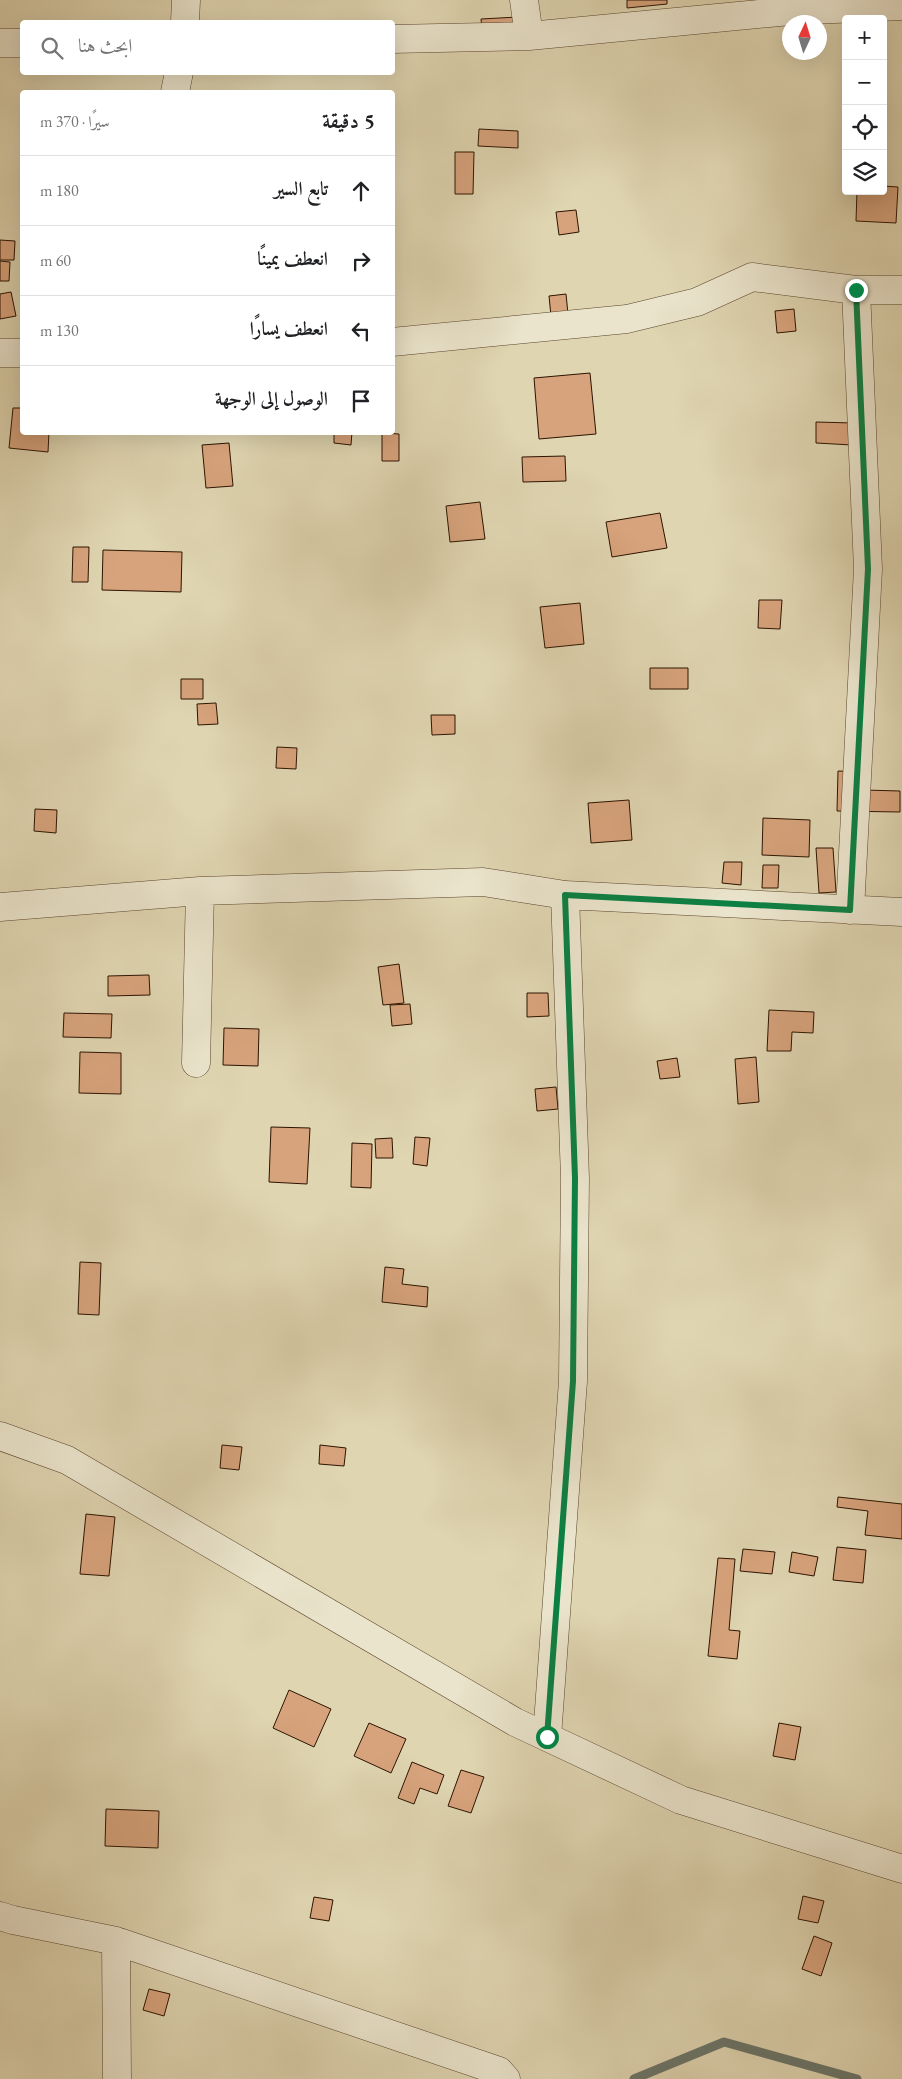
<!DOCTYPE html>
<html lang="ar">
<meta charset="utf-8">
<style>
:root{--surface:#fff;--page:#f6f6f6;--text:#202124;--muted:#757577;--line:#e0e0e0}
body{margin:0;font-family:"EB Garamond",Amiri,serif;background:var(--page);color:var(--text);direction:rtl}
.controls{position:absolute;right:15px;top:15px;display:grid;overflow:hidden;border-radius:5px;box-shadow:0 5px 20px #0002}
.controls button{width:45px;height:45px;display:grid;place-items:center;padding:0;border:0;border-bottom:1px solid var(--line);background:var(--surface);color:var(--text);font:25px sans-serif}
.compass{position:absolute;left:782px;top:15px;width:45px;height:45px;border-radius:50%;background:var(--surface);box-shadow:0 5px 20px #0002;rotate:4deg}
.stop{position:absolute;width:15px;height:15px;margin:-11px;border:4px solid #0b8043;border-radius:50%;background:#fff}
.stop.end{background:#0b8043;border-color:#fff;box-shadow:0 1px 5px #0008}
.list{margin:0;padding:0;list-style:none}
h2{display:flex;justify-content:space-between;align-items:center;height:65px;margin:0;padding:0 20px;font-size:21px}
h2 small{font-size:16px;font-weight:400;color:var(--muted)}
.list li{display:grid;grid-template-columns:32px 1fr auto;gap:15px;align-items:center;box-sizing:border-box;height:70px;padding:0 20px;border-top:1px solid var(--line)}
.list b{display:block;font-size:19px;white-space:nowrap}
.list em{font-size:16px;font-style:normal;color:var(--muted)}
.icon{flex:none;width:28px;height:28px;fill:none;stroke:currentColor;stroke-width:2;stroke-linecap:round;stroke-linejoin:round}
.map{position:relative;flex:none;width:902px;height:2079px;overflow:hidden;direction:ltr}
.search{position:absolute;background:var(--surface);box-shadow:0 5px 20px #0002;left:20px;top:20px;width:375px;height:55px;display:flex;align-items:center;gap:12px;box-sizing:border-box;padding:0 18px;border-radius:5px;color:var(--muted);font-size:19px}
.panel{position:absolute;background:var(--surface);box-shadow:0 5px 20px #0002;left:20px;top:90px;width:375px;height:345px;border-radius:5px;direction:rtl}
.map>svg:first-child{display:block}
</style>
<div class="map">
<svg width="902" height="2079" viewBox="0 0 902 2079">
<rect width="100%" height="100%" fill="#dfd5b1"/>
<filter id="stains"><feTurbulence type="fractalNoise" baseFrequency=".004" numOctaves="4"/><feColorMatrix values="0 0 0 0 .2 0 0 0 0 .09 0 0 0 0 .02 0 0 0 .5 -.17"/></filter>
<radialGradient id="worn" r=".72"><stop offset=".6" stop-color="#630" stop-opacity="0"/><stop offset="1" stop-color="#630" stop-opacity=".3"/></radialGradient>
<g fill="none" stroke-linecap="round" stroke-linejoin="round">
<path stroke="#6b766a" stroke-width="9" d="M634,2079L724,2042L857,2079"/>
</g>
<path fill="#d7a37c" stroke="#2d1300" d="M627,0H667V4L627,8Z
M518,17L519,38L483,39L481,19Z
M479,129L518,131V148L478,146Z
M455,152H474L473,194H455Z
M883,186L898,187L896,223L856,221L857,191H883Z
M576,210L579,232L559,235L556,212Z
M0,240L15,241L14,260H0Z
M0,261L10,262L9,281H0Z
M11,292L16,316L0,319V294Z
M566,294L568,314L551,316L549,296Z
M794,309L796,331L777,333L775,311Z
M590,373L596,434L539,439L534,378Z
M13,408H22V432H49L48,452L9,448Z
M816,422L853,423L852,445L816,443Z
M334,432H352L351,445L334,443Z
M382,433L399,434V461H382Z
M229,443L233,486L206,488L202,445Z
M565,456L566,481L523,482L522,457Z
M480,502L485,539L450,542L446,506Z
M660,513L667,548L612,557L606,522Z
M73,547H89L88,582H72Z
M103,550L182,552L181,592L102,590Z
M759,600H782L780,629L758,628Z
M580,603L584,644L545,648L540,607Z
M650,668H688V689H650Z
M181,679H203V699H181Z
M216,703L218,724L198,725L197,704Z
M431,715H455V734L432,735Z
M277,747L297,748L296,769L276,768Z
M838,771L865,772L864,790L900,791V812L837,811Z
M629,800L632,840L591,843L588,803Z
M35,809L57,810L56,833L34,831Z
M763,818L810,820L809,857L762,855Z
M816,848H833L836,892L819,893Z
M724,862H742L741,885L722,883Z
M763,865H779L778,888H762Z
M399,964L404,1003L383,1005L378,967Z
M149,975L150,995L108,996V976Z
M527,993H548L549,1016L527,1017Z
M410,1004L412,1024L392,1026L390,1005Z
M769,1010L814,1012L813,1033L792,1032L791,1051H767Z
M64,1013L112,1014L111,1038L63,1037Z
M224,1028L259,1029L258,1066L223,1065Z
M80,1052L121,1053V1094L79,1093Z
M756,1057L759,1102L738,1104L735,1059Z
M677,1058L680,1077L660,1079L657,1061Z
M556,1087L558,1109L537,1111L535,1089Z
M271,1127L310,1128L307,1184L269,1182Z
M415,1137L430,1138L427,1166L413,1164Z
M392,1138L393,1158H376L375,1139Z
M352,1143L372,1144L371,1188L351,1187Z
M80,1262L101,1263L99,1315L78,1314Z
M385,1267L404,1269L402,1284L428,1287L427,1307L382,1302Z
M222,1445L242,1447L239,1470L220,1468Z
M320,1445L346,1448L344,1466L319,1464Z
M838,1497L902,1504V1539L865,1535L868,1511L837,1507Z
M86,1514L115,1517L109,1576L80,1574Z
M837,1547L866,1550L863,1583L833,1580Z
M743,1549L775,1552L772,1574L740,1571Z
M792,1552L818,1557L814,1576L789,1572Z
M718,1558L735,1559L729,1630L740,1631L737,1659L708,1656Z
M289,1690L331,1709L314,1747L273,1728Z
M369,1723L406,1739L391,1773L354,1756Z
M779,1723L801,1727L795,1760L773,1756Z
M412,1762L444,1775L437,1794L420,1788L414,1804L398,1798Z
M461,1770L484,1777L471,1813L448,1806Z
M106,1809L159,1811L158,1848L105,1846Z
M803,1896L824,1901L818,1923L798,1919Z
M314,1897L333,1900L329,1921L310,1918Z
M814,1936L832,1943L821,1976L802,1969Z
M149,1989L170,1994L164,2016L143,2010Z"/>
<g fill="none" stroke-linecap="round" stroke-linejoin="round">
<g stroke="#5a442c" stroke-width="29">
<path id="street" d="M524,0L529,36
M185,22L186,0
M392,39L529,36L790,11L902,6
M0,43H22
M175,92L179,72
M392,342L627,319L697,302L752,277L856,290H902
M0,353H22
M0,907L200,891L483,882L565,895L902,912
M850,910L868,569L856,290
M196,1063L200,891
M0,1436L67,1460L515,1722L681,1800L902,1869
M547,1737L573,1381L575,1178L565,895
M0,1916L13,1920L116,1941L499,2071L506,2079
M116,1941L117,2079"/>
</g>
<use href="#street" stroke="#eae4cc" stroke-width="28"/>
</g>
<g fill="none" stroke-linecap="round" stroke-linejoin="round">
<path stroke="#0b8043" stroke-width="6" d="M547,1737L573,1381L575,1178L565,895L850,910L868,569L856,290"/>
</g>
<rect width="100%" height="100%" filter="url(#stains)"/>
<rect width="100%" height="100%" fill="url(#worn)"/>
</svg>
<div class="controls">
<button>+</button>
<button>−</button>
<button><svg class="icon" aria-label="locate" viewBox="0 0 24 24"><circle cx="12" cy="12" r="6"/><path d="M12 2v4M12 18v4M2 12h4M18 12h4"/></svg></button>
<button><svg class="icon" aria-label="layers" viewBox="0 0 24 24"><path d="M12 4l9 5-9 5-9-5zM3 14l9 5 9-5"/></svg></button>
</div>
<svg class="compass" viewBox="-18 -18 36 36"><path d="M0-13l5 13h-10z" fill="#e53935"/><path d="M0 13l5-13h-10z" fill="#757577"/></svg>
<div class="stop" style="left:547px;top:1737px"></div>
<div class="stop end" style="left:856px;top:290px"></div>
<div class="search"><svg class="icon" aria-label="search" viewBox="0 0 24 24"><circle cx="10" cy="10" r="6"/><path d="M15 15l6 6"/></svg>ابحث هنا</div>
<section class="panel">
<h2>5 دقيقة<small>سيرًا · 370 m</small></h2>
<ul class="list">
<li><svg class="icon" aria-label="ahead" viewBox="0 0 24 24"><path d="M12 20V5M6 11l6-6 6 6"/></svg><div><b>تابع السير</b></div><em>180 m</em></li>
<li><svg class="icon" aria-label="right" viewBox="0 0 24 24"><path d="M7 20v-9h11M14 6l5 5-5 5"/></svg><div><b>انعطف يمينًا</b></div><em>60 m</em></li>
<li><svg class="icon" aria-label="left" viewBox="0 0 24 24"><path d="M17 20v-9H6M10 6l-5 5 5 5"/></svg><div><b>انعطف يسارًا</b></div><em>130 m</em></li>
<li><svg class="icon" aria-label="arrive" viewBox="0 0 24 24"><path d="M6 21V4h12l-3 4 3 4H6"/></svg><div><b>الوصول إلى الوجهة</b></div></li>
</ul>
</section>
</div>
